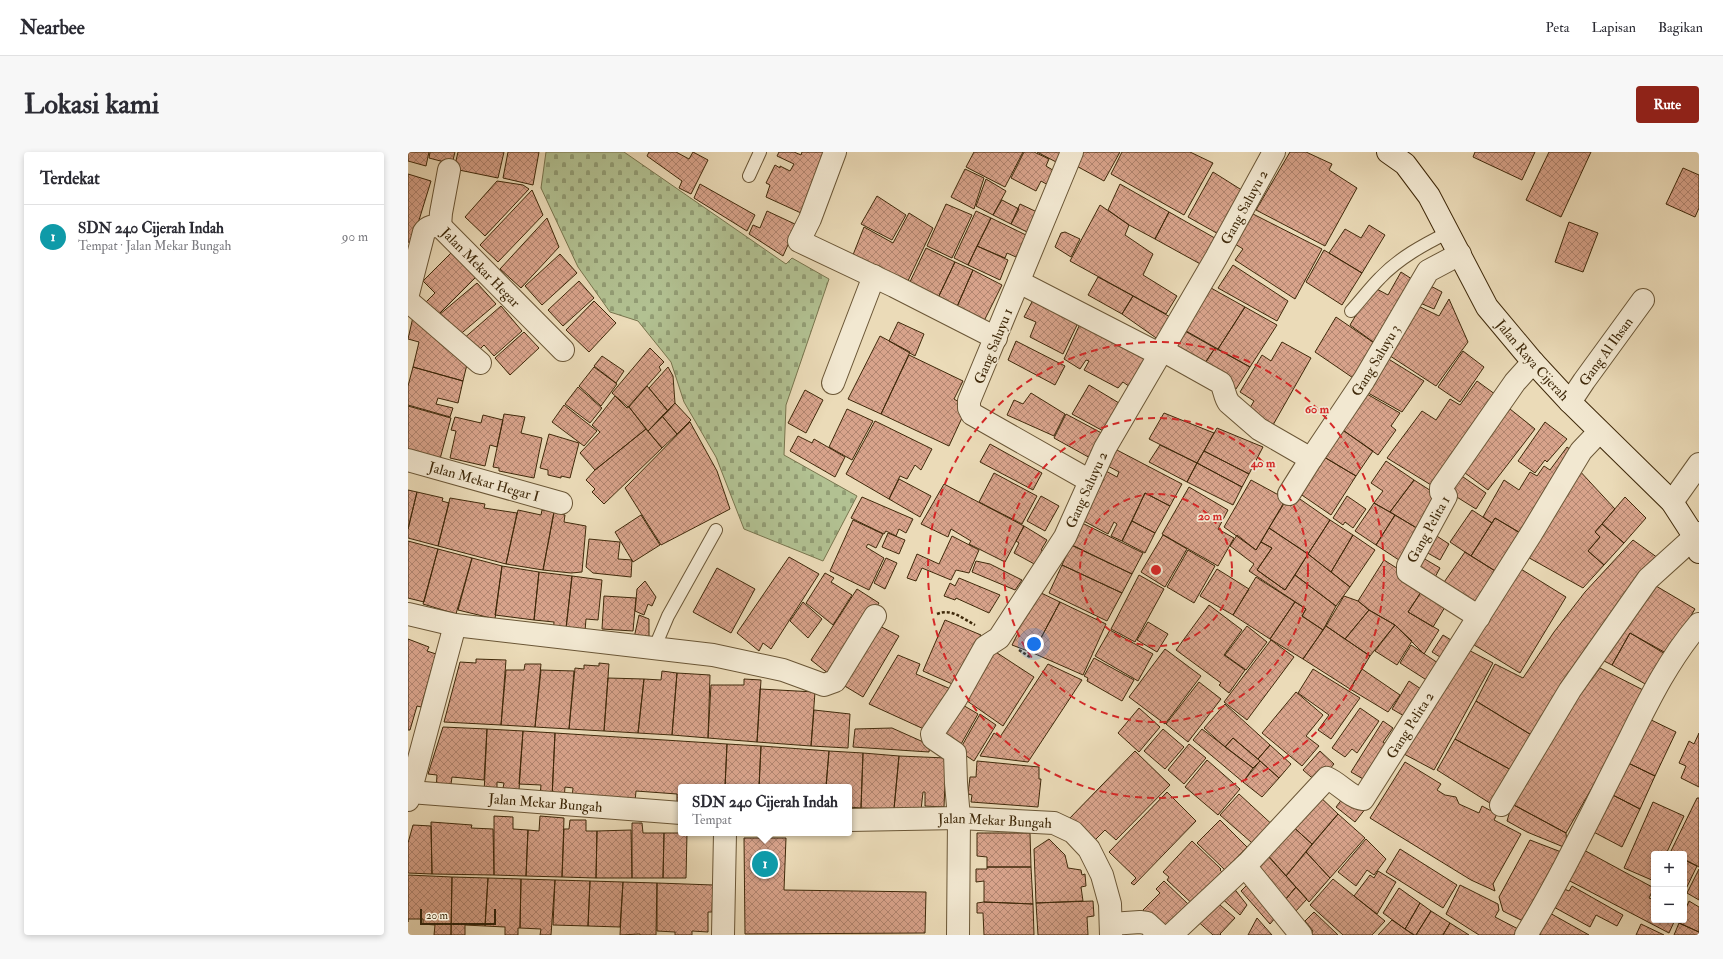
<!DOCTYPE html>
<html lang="id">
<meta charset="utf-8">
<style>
:root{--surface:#fff;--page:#f7f7f7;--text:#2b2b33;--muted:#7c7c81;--line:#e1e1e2;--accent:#8f2418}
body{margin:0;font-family:"IM FELL Double Pica",serif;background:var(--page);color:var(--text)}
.controls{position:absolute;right:12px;bottom:12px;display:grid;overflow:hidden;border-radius:4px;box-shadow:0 2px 6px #0003}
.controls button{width:36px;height:36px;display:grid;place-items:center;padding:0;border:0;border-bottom:1px solid var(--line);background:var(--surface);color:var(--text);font:20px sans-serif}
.scale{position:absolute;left:12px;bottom:10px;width:76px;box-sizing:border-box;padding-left:4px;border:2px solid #3f290a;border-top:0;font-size:11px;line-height:14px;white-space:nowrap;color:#3f290a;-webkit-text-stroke:3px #f2e8d1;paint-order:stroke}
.you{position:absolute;left:626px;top:492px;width:14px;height:14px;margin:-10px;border:3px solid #fff;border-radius:50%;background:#1a73e8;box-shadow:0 0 0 6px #1a73e833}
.badge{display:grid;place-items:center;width:26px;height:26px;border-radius:50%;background:var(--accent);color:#fff;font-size:13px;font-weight:700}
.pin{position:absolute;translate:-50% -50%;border:2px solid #fff;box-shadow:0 1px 4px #0006}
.popup{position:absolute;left:270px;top:632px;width:174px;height:52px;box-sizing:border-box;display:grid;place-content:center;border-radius:4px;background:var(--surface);filter:drop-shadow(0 1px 3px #0005);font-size:13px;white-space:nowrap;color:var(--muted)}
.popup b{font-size:15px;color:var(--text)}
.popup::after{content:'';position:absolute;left:50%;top:100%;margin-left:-8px;border:8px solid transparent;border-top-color:var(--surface)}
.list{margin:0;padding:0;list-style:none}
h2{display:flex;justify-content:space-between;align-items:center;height:52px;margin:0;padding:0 16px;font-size:17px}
h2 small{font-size:13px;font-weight:400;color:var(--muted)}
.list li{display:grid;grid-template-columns:26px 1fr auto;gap:12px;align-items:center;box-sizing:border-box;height:64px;padding:0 16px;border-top:1px solid var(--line)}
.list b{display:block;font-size:15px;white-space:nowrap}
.list p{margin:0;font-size:13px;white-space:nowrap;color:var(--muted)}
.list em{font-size:13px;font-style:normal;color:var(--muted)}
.map{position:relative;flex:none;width:1291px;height:783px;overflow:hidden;border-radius:4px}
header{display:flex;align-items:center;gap:24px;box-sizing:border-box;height:56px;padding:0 20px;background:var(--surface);border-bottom:1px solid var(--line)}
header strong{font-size:19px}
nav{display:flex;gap:22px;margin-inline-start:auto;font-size:14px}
.intro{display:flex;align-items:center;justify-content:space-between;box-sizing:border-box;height:96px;padding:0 24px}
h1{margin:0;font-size:28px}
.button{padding:10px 18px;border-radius:4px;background:var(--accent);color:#fff;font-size:14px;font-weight:700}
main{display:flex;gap:24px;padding:0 24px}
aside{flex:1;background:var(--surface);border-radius:4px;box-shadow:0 2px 6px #0003}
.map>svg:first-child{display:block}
</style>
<header>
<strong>Nearbee</strong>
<nav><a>Peta</a><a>Lapisan</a><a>Bagikan</a></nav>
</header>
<div class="intro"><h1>Lokasi kami</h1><a class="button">Rute</a></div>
<main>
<aside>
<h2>Terdekat<small></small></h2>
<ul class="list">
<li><span class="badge" style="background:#0f9aa8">1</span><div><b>SDN 240 Cijerah Indah</b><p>Tempat · Jalan Mekar Bungah</p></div><em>90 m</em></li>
</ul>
</aside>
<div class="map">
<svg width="1291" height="783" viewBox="0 0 1291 783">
<defs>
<pattern id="cemetery-stones" width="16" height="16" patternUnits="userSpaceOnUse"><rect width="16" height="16" fill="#b2c192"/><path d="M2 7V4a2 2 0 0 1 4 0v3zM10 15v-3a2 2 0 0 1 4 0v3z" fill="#929d75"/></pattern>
<pattern id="building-cross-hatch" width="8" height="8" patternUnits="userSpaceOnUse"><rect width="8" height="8" fill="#d8a38b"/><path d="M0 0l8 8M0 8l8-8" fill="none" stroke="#b18570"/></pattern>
</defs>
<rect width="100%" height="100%" fill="#ebdbb8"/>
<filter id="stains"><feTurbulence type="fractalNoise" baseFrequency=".005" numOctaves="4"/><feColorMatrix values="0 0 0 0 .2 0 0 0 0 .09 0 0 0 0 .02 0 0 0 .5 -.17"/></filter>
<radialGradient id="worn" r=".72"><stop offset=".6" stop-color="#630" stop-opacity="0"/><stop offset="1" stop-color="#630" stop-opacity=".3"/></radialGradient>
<path fill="url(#cemetery-stones)" stroke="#78754e" d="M138,0H216L378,112L384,106L421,127L378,253L376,303L449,344L415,409L336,377L308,305L276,250L263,210L230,169L202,160L170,115L133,36Z"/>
<path fill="url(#building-cross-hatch)" stroke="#3f290a" d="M0,0H21L18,14L0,9Z
M22,0H47L44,12L21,6Z
M50,0H96L90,26L46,17Z
M100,0H131L125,33L95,26Z
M241,0H268L281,7L285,0L300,8L283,42L271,36L274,29L239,4Z
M371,0H386L393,3L394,0H421L393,61L358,45L362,33L358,31L367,13L372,16V14L382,19L386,12L369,4Z
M566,0H615L597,35L558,15Z
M616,0H626L641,7L638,14L648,20L640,33L633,29L628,39L603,26Z
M629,0H655L650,11Z
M669,0H712L696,29L663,11Z
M714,0H782L805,11L776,63L703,22Z
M882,0H898L924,12L921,18L949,36L917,94L848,58Z
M1067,0H1127L1114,28L1065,5Z
M1141,0H1183L1153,65L1118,48Z
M1275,16L1291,23V56L1287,65L1258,52Z
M557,17L576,26L566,57L543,45Z
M805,20L840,42L814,84L780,65Z
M0,22L23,29L4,91L0,90Z
M578,27L598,39L585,63L568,54Z
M89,29L115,33L121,37L77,84L57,65Z
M292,32L347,63L339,79L286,46Z
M712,32L761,60L747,87L721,73L700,58Z
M124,38L135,63L90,110L72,93Z
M469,44L498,63L484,88L453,72Z
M594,48L611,57L603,72L585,63Z
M538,52L564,63L544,106L519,94Z
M612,52L629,60L619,80L603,72Z
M692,53L721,73L717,83L745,102L735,123L769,144L758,162L662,109Z
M359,59L389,73L375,104L341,82L345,73L352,76Z
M568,59L583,66L560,113L546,106Z
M761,60L812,89L796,114L747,87Z
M501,61L525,76L498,133L443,108L456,75L485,91Z
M845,62L914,97L887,147L827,108L835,97L827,92Z
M139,66L151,95L113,136L92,117Z
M583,66L618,83L608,105L599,101L597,106L569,94Z
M1161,70L1190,81L1175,120L1147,110Z
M961,73L977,83L954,121L921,101L937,77L953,86Z
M657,80L672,87L663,105L647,95L653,81Z
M569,94L600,108L592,128L560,113Z
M518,96L547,110L529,148L500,134Z
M916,98L954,121L934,153L898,130Z
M44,100L69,124L30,163L18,150L27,141L15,129Z
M152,102L169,121L134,153L117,134Z
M547,110L565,118L548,157L529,148Z
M825,113L880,149L869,169L810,136Z
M565,118L594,133L575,171L548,157Z
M993,120L1010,131L972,195L942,173L965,135L980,143Z
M690,125L725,144L714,162L680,143Z
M171,129L186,146L155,174L140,158Z
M1015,130L1034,140L1026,157L1005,148Z
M69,131L88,152L49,185L31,163Z
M803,136L837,155L810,197L778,179Z
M725,144L764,166L751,188L714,162Z
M1041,147L1060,190L1028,234L976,200L1004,151L1031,164Z
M625,148L670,171L655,202L622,185L628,170L616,165Z
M186,149L208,171L181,200L158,178Z
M93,154L114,179L86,204L76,193L67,202L54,188Z
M837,155L869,173L842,215L810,197Z
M5,165L61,204L55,229L5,215L11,190L0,187Z
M928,165L972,195L951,230L907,200Z
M490,170L516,182L507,204L481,189Z
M672,172L739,208L722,235L715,230L710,236L676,218L681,209L678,208L672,217L656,207Z
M775,178L807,196L793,217L762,199Z
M116,180L131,196L102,223L87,206Z
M472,184L502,200L473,262L440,247Z
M608,189L657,214L647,233L600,208Z
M874,190L903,206L865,273L840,259L846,249L832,240L854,203L863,209Z
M242,196L256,210L251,215L253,218L220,255L204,241Z
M807,196L842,215L828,237L793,217Z
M1055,199L1076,215L1052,250L1030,235Z
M501,203L555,229L546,247L559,255L541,294L473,262Z
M974,203L1016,229L994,260L953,237Z
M194,204L216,219L208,231L186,214Z
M5,215L55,229L50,251L30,246L28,252L45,256L42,265L0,253V234Z
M186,215L209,232L193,254L171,234Z
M260,215L265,224L267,251L260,259L241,236Z
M1069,229L1095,248L1028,336L979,306L1014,259L1028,268L1042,247L1052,253Z
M681,233L711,251L697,280L664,262Z
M239,234L260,259L240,279L221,255Z
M170,235L194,256L182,271L157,252Z
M397,238L415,248L398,281L380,271Z
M952,238L992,261L983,274L988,278L970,303L929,274Z
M623,241L657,262L646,284L599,263L606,248L615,252Z
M207,244L219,256L221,255L238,277L187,318L172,301L192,280L184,273Z
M267,251L283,268L269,282L254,264Z
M156,253L189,279L176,294L144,270Z
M1097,253L1127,277L1080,338L1049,315Z
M0,254L43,266L32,307L0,298Z
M439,257L465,269L444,308L421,295Z
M756,261L806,281L789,311L741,287Z
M96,262L117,265L113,281L134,286L126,326L91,319V316L85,315Z
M658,262L701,285L684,307L646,286Z
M75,263L95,268L89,295L82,293L77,314L42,306L48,279L43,278L47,265L73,271Z
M254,264L269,282L254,296L240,279Z
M467,269L524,297L513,318L507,313L499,327L492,324L481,347L438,322Z
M282,270L309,319L322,357L253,393L217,336Z
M1137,270L1159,287L1139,310L1137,308L1127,321L1110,309Z
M929,274L965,299L948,324L911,302Z
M809,276L855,295L841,322L796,299Z
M238,277L254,296L196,352L184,340L187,337L178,328L187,318Z
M141,282L171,291L162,326L153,324V326L140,323V318L132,316Z
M390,284L404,291L406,287L437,305L427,325L382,299Z
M582,292L634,321L625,338L572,310Z
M752,293L789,311L779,330L741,310Z
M1159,295L1170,303L1119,385L1087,366L1084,371L1075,365L1096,328L1111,338L1122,320L1129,324L1136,314L1142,318Z
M707,297L774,332L762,354L737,341L714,389L703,384L709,372L706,370L700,382L670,366L680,357L696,327L692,324L696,318L709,325L711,320L698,313Z
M796,299L841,322L834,335L789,311Z
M911,302L948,324L923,363L888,339Z
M978,309L1006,328L982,360L966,351L975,339L963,331Z
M789,311L834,335L825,353L779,330Z
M1169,316L1207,357L1187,380L1192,385L1180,399L1196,413L1175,436L1116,403Z
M1048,320L1078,341L1068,357L1036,337Z
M586,321L629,344L614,372L571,350Z
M491,327L523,344L512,365L481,347Z
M843,328L878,347L848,398L816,375Z
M1006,328L1031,344L1012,378L982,360Z
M536,332L616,374L597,410L561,392L563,389L543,377L540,385L513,372Z
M781,335L820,358L810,377L826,386L810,414L754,382Z
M0,338L9,340L0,377Z
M9,340L35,346L34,349L41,351L30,394L0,386V377Z
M737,341L762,354L747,381L724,369Z
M633,344L651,354L637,379L619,369Z
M939,344L958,357L945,376L937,370L935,373L925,366Z
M454,345L505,367L498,381L491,377L488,384L478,379L476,382L443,366Z
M889,345L922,368L900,402L861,376L877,350L883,354Z
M1217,345L1238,366L1216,391L1194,372Z
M42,346L77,352L76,356L109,361L98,412L30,394Z
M966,351L987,363L968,393L947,379Z
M110,358L133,363L134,358L146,360L135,418L98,412Z
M1064,358L1084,371L1063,404L1042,390Z
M146,360L157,363L156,370L178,374L174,420L163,421L135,418Z
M233,363L252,393L225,410L207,380Z
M987,363L1012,378L994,410L968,393Z
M1087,366L1119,385L1092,422L1063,404Z
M445,368L475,382L468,396L460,392L458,395L476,406L461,438L422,419Z
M668,368L735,401L724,422L662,392Z
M922,368L945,383L923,420L900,402Z
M724,369L747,381L737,401L714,389Z
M1194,372L1216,391L1196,413L1180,399L1192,385L1187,380Z
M616,374L639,388L633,398L636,400L630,414L606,401L611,391L608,389Z
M861,376L900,402L877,438L849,418L864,396L853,390Z
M1021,379L1041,392L1032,408L1011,396Z
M480,381L497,388L491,402L474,395Z
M755,383L779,397L757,435L733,420Z
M829,383L848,398L853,390L864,396L849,418L877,438L887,423L928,454L915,478L894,464L898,457L841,419L846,412L822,394Z
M945,383L967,398L942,435L923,420Z
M544,384L571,398L561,421L548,418L543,428L514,416L508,429L499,426L509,402L531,412Z
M181,387L212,390L210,407L224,408L223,425L185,421L178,415Z
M1225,388L1250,406L1125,584L1068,549L1087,512L1115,526L1146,480L1177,440Z
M0,389L30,397L16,450L0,446Z
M663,393L724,422L714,441L654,413Z
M30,397L64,406L48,462L15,452Z
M780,398L807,414L786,451L759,435Z
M1057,400L1092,422L1072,461L1032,436Z
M900,402L942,435L928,454L887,423Z
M1010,403L1032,416L1026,427L1004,413Z
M381,405L411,422L363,497L355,491L351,499L329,481Z
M64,406L94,414L87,467L50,458Z
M478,406L489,411L477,437L466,431Z
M976,408L1017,434L1000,460L1031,478L1016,502L987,473L961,458L950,449Z
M568,409L582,412L614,428L607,438L564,420Z
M654,413L714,441L699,469L641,441Z
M94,414L131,420L126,468L87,463Z
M1108,414L1158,445L1112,521L1063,491Z
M309,416L347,437L323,481L285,460Z
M809,417L841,437L825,463L792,444Z
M131,420L164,424L157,485L145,483L146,470L126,468Z
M417,421L426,426L423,430L444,443L425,473L398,451Z
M731,423L756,437L727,490L703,477Z
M164,424L194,428L190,468L178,467L177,479L157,485Z
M848,425L887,450L862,487L825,463Z
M551,426L592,443L581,461L548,446L547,448L536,444L542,431L547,434Z
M237,429L248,445L244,454L240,452L236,463L227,459L229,437Z
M1243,431L1287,457L1259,503L1222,481L1204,513L1196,509Z
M1017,434L1040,450L1025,475L1000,460Z
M449,437L471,451L426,526L403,508Z
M629,439L652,450L625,501L604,493L610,481L606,478Z
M196,444L228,446L225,479L194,477Z
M936,444L950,449L961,458L937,487L918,474Z
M395,450L414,467L400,486L382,469Z
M652,450L698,472L675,523L625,501Z
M887,450L898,457L894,464L915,478L895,507L862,487Z
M801,453L834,478L816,503L837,518L821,541L811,533L813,531L768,498Z
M961,458L987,473L962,504L937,487Z
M231,463L241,467V488L226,486Z
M537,468L573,483L551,535L515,519Z
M464,470L491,484L455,545L430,530Z
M740,470L760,482L749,500L729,488Z
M987,473L1004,489L989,513L967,499Z
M839,474L859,490L838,518L817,503Z
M918,474L962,504L942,537L895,507Z
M702,478L745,502L730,529L687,504Z
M1222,481L1258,501L1239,533L1204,513Z
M1035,483L1051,493L1040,510L1024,500Z
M0,487L21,495L19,499L28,502L13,555L9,554L2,578H0Z
M863,488L886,505L839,568L816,550Z
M1003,493L1030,511L1020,529L992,511Z
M1051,493L1085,511L1026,618L996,602Z
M580,495L626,525L595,574L552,544Z
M757,497L793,524L757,572L721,545Z
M490,503L512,512L508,522L545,538L518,578L461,552Z
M686,506L726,528L714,549L679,529L680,526L676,524Z
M68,507L98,508L93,573L36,570L52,510L68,511Z
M191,511L201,512L196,579L161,577L167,516L176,517V513L191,514Z
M117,512H133L127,575L93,573L98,518H116Z
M640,512L674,528L620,610L572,604L586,581L592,585Z
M1192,516L1239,540L1158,681L1104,652L1168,548Z
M905,517L952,546L923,587L910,578L921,563L890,541Z
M954,517L992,543L980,560L942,537Z
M133,518L166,519L161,577L127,575Z
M254,519L269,521L264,583L230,581L236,527L253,528Z
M269,521L302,523L300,586L264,583Z
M200,526L236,527L230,581L196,579Z
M336,527L353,528L349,590L300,586L303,533H336Z
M1001,529L1019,541L1003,568L984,557Z
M791,530L813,547L780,590L758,572Z
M352,537L407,540L403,594L349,590Z
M888,540L915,563L898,584L911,594L894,614L854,581Z
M548,549L570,562L552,594L529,581Z
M1068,549L1125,584L1105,619L1047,587Z
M817,552L862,593L850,607L825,586L817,595L796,576Z
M731,556L752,575L731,600L710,581Z
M952,556L971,569L949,601L944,597L937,605L924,596Z
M406,558L442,562L440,596L403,594Z
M572,562L588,573L566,609L551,599Z
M1235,564L1268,580L1247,624L1214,608Z
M975,569L985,576L975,590L981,594L962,631L943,620Z
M35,575L79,577L76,628L44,625L42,639L28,638L29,623L20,622Z
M484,576L522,593L521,600L445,595L447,577Z
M79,577L115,579L111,638L95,636L96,631L89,630V644L76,642Z
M755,577L776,595L757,617L736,599Z
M794,577L845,616L835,630L785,588Z
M115,579L147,581L144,646L132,644L133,633L111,632Z
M147,581L319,592L317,635H273V652H269V642L228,639L227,650L164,646L165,636L157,635L156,648L144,646Z
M1291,581V635L1273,626L1278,614L1271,611L1281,589L1286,592Z
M825,586L852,609L845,616L817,595Z
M1047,587L1105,619L1085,653L1029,618Z
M319,592L353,594L351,635H317Z
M781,592L798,606L776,632L760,618Z
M862,593L883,612L871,626L850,607Z
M353,594L421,599L418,635H351Z
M421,599L455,601L453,656L441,655V635H418Z
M727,599L762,633L708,688L697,678L684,691L660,668Z
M912,599L926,612L910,631L895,618Z
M455,601L491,604L486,657L453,656Z
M491,604L538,606L536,655L517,654V640H515L513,658L486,657Z
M799,608L832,637L810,663L777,635Z
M1214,608L1247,624L1232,657L1197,639Z
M569,609L631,615V627H633L630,655L563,650L564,643L560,642L562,625H568Z
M852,609L871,626L854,645L835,630Z
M997,610L1033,632L1029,638L1037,643L1048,645L1051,652L1071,661L1074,654L1089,662L1086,668L1113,682L1085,732L1087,739L1063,728L962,666Z
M1197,639L1232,657L1214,695L1178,676Z
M759,640L788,669L726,733L723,731L728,726L701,700Z
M908,641L930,662L904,692L882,672Z
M831,642L869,677L851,697L812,663Z
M938,642L958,656L947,670L928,655Z
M1289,646H1291V715L1276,707V702L1262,701Z
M1245,650L1276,664L1258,702H1246V729L1216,716Z
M1104,652L1158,681L1159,693L1158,696L1119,680L1099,669Z
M930,662L957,686L922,726L898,700Z
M86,664L105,665V677L120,678L118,724L86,723Z
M132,664L156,666L154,725L118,724L120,678L131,679Z
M162,668H178V679H189L188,726L154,725L156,677H161Z
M812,668L839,695L817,718L789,691Z
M23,670L64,673L63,676L85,677L86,723L24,722Z
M224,671H234L235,681H256L255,726H224Z
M882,672L904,692L878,724L858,702Z
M5,673L23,674L24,722L0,721V691Z
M223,678L224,726H188L189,679Z
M256,681H279L278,726H255Z
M569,681H622L623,715H579V705L569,704Z
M336,686H378L376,738L518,740L517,781L337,782Z
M641,687L657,703L660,716L673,718L674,723L677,722L678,734L673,735L675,749L628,751L626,697Z
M958,687L978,707L966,723L959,718L948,734L930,720Z
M1122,688L1161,703L1123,773L1095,759L1091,745Z
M784,689L813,717L812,718L819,725L790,757L759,728L761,725L755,720Z
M992,697L1049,733L1035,756L978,720Z
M1174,697L1246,736L1241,746L1246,748V768H1262L1266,770L1261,781L1158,727Z
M857,700L888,735L877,748L841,716Z
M898,700L922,726L901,750L878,724Z
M1276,708L1289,714L1276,741Z
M579,715H623L625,752L576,750V729L568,730V717H579Z
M1291,717V748L1279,741Z
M970,719L988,730L969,762L946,744L962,723L966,726Z
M0,723L44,725L43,783H26L27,773L15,772V767H0V770Z
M44,725L80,726L77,774L57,773V783H43Z
M80,726L113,727L112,776H110V783H97V775L77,774Z
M113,727L147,728L143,783H132L133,777L112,776Z
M925,727L977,769L964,783H935L902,753Z
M147,728L182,729L180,774L145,773Z
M182,729L215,730L212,775L180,774Z
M756,729L780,752L757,775L753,776L735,758L752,741L748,737Z
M215,730L249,731L248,783H232V782L212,783Z
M821,730L839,753L832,763L809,742Z
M842,730L868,765L862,772L833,739Z
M249,731L305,733L304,760H300V780L284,779V783H267V780L249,779Z
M1052,733L1090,752L1091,758L1087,765L1112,778L1109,783H1071L1038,762Z
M1164,734L1215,763L1209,774L1188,763L1182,775L1144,754L1154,736L1161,739Z
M888,735L899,747L886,761L877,748Z
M991,736L1012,751L997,777L975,761Z
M804,746L827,766L812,782L813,783H805L786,766Z
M685,749L686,764L679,765L680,783H630L628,751Z
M1281,749L1291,755V780L1271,771L1273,768H1276V761Z
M576,750L625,752L626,783H576L575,761H569V751Z
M1012,751L1023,759L1008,783H1006L997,777Z
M1023,759L1042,771L1035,783H1008Z
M906,760L930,783H903L905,779L897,769Z
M1140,760L1181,783H1133L1129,780Z
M849,766L864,783H840Z
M984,768L997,777L1006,783H970Z
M1042,771L1061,783H1035Z
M1271,771L1291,780V783H1266Z
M1233,772L1256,783H1228Z"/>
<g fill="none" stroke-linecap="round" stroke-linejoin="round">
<g stroke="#6a5636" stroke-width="14">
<path id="lane" d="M341,24L352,0
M943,159C953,148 962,136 972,126C991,106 1015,93 1039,81
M246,497L260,464L308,378"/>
</g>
<g stroke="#6a5636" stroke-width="24">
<g id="street">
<path d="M427,0L402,67L391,89L486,134L588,186"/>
<path d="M664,0L561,249V256L564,262L682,329"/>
<path d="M32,74L33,61L41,18"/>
<path d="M611,130L751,202"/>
<path id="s1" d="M0,142L16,80C20,74 25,74 32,74L155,198"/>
<path d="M0,149L72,211"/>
<path id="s2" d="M754,198L813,231C817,238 816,244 821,251L851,277L903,307L956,228L1020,119L1052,102"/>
<path d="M425,231L466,124"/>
<path id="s3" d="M1162,250L1176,229L1235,148"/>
<path id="s4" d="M0,308L153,351"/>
<path d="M881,342L903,307"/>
<path d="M1264,350L1291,312"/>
<path d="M0,462L47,473L305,503L375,518L416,533L427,529L467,464"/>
<path id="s5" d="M1071,465L1000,420V414L1037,346L1038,344L1033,340V336L1107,230L1125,210"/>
<path id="s6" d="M2,640L273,661"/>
<path d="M0,648L47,473"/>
<path d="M1093,653L1162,538L1240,427L1291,381"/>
<path id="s7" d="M441,668L551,666L646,671L665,680L681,697L694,723L702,752L703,783"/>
<path d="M837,714L893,783"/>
<path d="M703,772L732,770L739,771L752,783"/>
<path d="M315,783L317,681"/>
<path id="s8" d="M550,783L551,666L548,631L547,601L525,586L524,582L549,545L577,495L591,486L657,385L697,296L808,106L866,0"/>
<path id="s9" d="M763,783L841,710L919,626C931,631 943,646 955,647L1123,382L1173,299L1191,280"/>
<path d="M1118,783C1155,722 1185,658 1218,594C1239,552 1260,508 1291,472"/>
</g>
</g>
<g stroke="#3f290a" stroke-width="24">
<g id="secondary">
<path id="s10" d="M980,0L997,12L1021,44L1079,155L1125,210L1162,250L1264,350L1286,384L1291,400"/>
</g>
</g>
<path stroke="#3f290a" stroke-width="2.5" stroke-dasharray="3 2" stroke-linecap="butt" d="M529,462C543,456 554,466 567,473
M611,498L622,505"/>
<use href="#lane" stroke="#f2e8d1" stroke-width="12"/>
<use href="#street" stroke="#f2e8d1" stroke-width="22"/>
<use href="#secondary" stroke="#f2e8d1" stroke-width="22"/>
</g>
<g fill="none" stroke="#d62828" stroke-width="2" stroke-dasharray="7 5">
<circle cx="748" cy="418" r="76"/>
<circle cx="748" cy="418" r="152"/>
<circle cx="748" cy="418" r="228"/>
</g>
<g text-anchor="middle" stroke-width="3.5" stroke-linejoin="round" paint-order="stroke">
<g font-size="14" fill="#3f290a" stroke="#f2e8d1">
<text dy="5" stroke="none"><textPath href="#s8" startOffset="828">Gang Saluyu 2</textPath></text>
<text dy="5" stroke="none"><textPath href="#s1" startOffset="140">Jalan Mekar Hegar</textPath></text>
<text transform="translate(585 194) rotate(-68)" y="5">Gang Saluyu 1</text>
<text dy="5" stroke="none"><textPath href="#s3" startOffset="62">Gang Al Ihsan</textPath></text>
<text dy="5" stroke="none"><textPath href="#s2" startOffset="307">Gang Saluyu 3</textPath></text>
<text dy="5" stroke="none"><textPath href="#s10" startOffset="256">Jalan Raya Cijerah</textPath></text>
<text dy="5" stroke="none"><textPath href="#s4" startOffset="79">Jalan Mekar Hegar I</textPath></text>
<text dy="5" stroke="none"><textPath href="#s8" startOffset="504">Gang Saluyu 2</textPath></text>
<text dy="5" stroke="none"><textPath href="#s5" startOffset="132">Gang Pelita 1</textPath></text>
<text dy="5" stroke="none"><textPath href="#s9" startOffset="351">Gang Pelita 2</textPath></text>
<text dy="5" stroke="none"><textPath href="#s6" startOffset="136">Jalan Mekar Bungah</textPath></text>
<text dy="5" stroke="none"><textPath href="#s7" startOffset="146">Jalan Mekar Bungah</textPath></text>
</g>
</g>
<circle cx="748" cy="418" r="6" fill="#d62828" stroke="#f2e8d1" stroke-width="2"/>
<g font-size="12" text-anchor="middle" font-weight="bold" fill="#d62828" stroke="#f2e8d1" stroke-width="3.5" stroke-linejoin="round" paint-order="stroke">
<text x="909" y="261">60 m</text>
<text x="855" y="315">40 m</text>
<text x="802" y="368">20 m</text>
</g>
<rect width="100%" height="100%" filter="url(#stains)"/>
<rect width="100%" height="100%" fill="url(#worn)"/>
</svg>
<div class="controls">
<button>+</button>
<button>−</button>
</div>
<div class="scale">20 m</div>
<div class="you"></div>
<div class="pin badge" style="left:357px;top:712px;background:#0f9aa8">1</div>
<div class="popup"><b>SDN 240 Cijerah Indah</b>Tempat</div>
</div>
</main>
